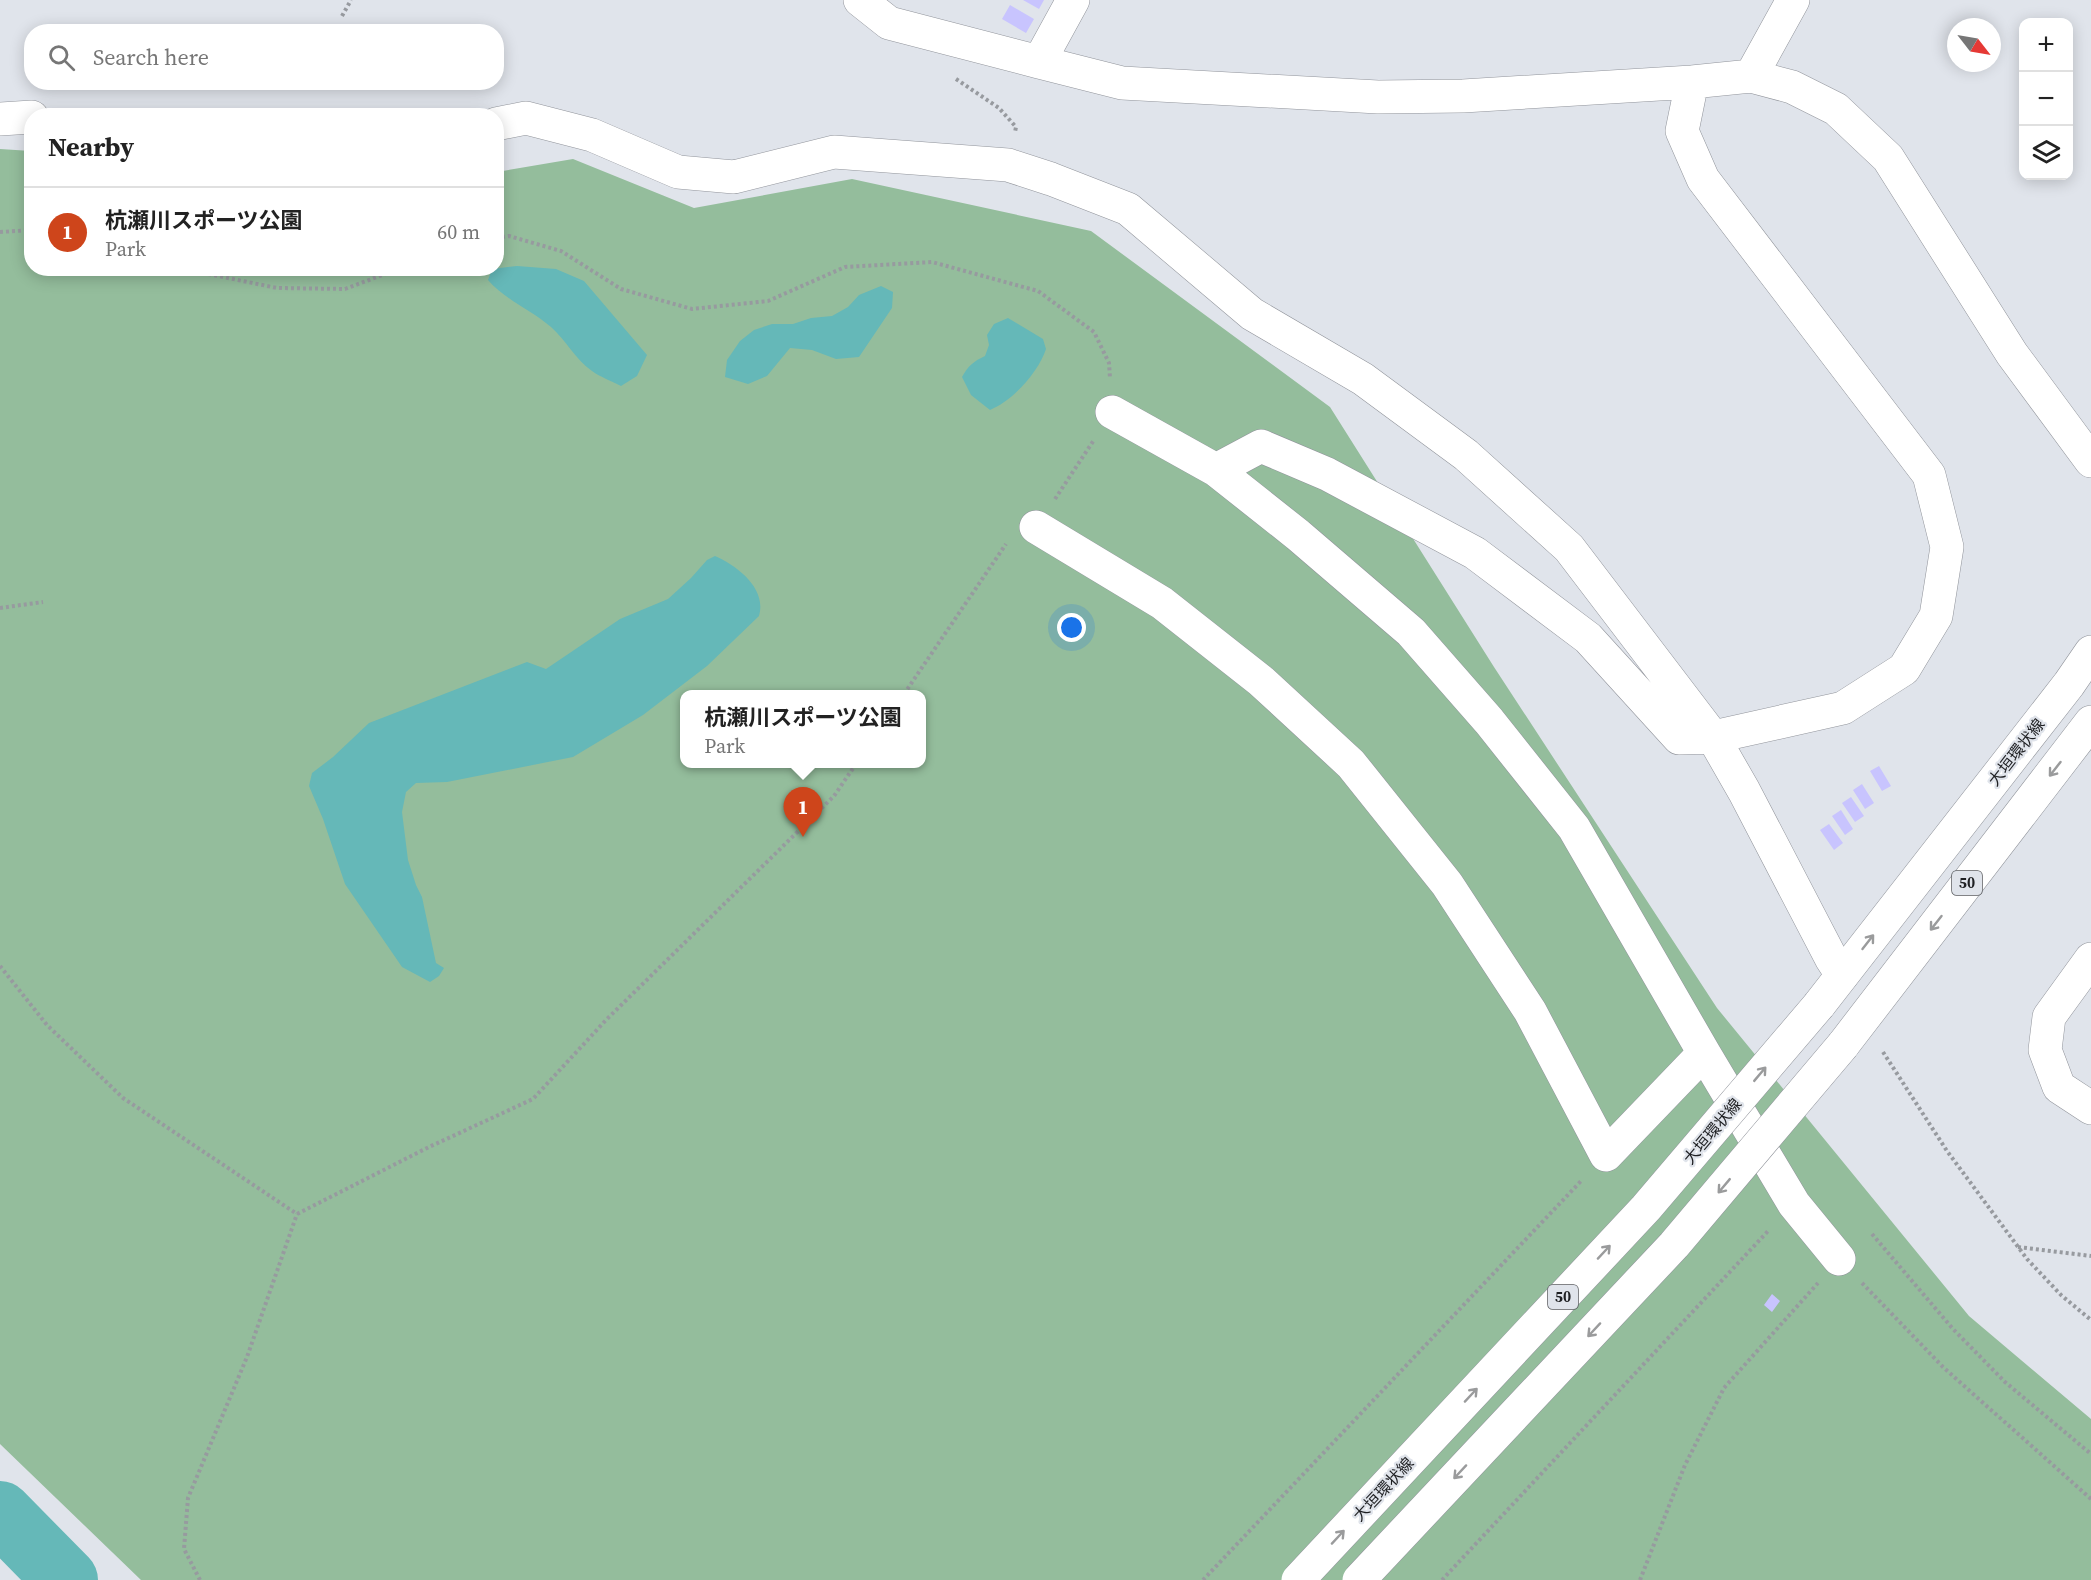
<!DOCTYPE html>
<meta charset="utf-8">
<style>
:root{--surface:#fff;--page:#f6f6f6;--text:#222;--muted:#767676;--line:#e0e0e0;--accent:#ce451b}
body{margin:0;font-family:"Source Serif 4","Noto Sans JP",serif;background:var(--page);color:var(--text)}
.controls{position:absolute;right:18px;top:18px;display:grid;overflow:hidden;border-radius:12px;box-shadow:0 3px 15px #0003}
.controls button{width:54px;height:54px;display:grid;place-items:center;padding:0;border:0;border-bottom:2px solid var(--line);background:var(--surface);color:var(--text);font:30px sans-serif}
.compass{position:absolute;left:1947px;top:18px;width:54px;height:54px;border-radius:50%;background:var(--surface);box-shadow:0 3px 15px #0003;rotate:121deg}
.you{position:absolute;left:1072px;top:628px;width:21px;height:21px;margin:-15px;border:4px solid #fff;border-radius:50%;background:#1a73e8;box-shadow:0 0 0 9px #1a73e833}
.badge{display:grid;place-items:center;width:39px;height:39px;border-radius:50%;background:var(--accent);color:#fff;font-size:20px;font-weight:700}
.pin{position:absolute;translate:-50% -50px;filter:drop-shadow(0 2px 3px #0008)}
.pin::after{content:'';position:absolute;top:32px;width:21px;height:18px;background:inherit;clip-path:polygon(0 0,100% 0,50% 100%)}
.popup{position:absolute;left:680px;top:690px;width:246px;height:78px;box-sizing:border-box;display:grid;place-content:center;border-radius:12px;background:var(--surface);filter:drop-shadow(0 2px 4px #0005);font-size:20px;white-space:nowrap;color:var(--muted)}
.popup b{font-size:22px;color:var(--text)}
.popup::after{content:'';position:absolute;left:50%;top:100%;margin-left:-12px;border:12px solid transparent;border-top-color:var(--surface)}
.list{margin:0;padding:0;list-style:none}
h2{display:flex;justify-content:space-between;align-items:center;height:78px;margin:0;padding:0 24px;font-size:26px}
h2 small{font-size:20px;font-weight:400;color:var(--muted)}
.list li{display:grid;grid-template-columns:39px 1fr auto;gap:18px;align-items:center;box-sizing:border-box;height:90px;padding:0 24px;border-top:2px solid var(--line)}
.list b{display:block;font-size:22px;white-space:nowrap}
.list p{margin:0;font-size:20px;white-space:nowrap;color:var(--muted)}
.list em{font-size:20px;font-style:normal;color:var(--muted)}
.icon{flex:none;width:33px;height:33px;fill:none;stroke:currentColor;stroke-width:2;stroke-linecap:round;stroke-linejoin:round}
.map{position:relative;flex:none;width:2091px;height:1580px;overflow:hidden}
.search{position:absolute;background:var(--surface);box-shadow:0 3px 15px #0003;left:24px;top:24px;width:480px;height:66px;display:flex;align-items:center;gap:15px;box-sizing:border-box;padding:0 21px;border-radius:24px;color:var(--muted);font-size:22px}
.panel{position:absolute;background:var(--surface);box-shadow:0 3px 15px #0003;left:24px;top:108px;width:480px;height:168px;border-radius:24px}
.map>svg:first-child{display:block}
</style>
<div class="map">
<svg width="2091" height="1580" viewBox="0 0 2091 1580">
<rect width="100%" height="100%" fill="#e0e4eb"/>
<path fill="#94bd9c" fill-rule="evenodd" d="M0,149L31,151L32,268H496L497,172L573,159L694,208L852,179L1091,231L1330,407L1494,667L1717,1008L1969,1316L2091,1419V1580H141L0,1444ZM684,694H922V764H684Z"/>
<path fill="#65b8b8" d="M517,266L556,269L584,281L647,355L637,376L621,386C612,381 600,377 592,371C575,359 566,340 551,327C531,310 504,299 488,280L492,269Z
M881,286L893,292L892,308L859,357L836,359L812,350L790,348L767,376L748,384L725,377L727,360L740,341L754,330L772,324H793L811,318L832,316L848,307L859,295Z
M1008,318L1043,339L1046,349C1039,371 1013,401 990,410L971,395L962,377C968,366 974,361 985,356L989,345L987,335L994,324Z
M715,556C738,566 767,589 759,616L707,666L643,715L573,757L447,782L416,783L406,792L402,812L408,860L416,885L422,897L436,963L444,968L439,976L430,982L402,967L345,884L323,819L309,786L312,773L333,757L369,723L527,662L546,669L620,619L668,599L691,578L707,560Z"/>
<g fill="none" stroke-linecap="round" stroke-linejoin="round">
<path stroke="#65b8b8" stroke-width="64" d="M0,1513L66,1580"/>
</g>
<path fill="#c8c4fe" d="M1023,0H1044L1039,9Z
M1010,5L1034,19L1026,33L1002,19Z
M1879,766L1891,786L1882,791L1870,771Z
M1862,784L1874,803L1865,809L1853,790Z
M1851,797L1864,816L1855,822L1842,803Z
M1841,810L1853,829L1845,835L1832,816Z
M1829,824L1843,843L1834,850L1820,830Z
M1772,1294L1780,1301L1772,1312L1764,1305Z"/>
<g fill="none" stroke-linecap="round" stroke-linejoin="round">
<g stroke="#91949b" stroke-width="34">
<path id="minor" d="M860,0L889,23L1039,62L1073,0
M1039,62L1122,83L1378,97L1463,96L1692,82L1751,76L1792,87L1836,109L1888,158L2012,354L2091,461
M1751,76L1793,0
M0,119L32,117
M496,124L526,118L592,135L678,172L734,177L834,152L1008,165L1051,179L1128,209L1252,314L1363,379L1466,455L1569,548L1713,737L1744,791L1831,958L1842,975
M1112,412L1216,470L1298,535L1411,632L1489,721L1574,828L1704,1053L1794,1204L1839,1259
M1216,470L1261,446L1327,474L1475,553L1588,638L1679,738L1713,737L1843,708L1904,669L1936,616L1947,547L1929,475L1703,179L1682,131L1692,82
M1036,527L1162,603L1261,681L1351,764L1447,884L1530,1011L1606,1155L1704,1053
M2091,959L2049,1017L2045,1050L2059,1087L2091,1108"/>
</g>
<g stroke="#91949b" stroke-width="34">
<path id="major" d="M1819,1005L2069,684L2091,652
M1843,1045L2091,722"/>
</g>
<path stroke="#979a9f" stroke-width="4" stroke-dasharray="3 3" stroke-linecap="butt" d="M342,16L351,0
M956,79L999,108L1016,127L1015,132
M0,232L32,230
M496,238L509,236L561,251L621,289L692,309L768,301L845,267L932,262L1038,291L1094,332L1109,363L1110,378
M179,268L277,288L345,289L401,268
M1055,499L1094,440
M0,608L43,602
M904,694L1006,544
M0,966L47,1025L123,1098L297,1214L429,1147L533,1099L606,1020L834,796L856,764
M1883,1052L1947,1151L2027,1259L2061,1295L2091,1320
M1872,1234L1953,1329L2005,1382L2091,1454
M2018,1247L2091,1256
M1862,1283L1943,1367L2091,1499
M200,1580L184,1549L188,1498L247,1357L297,1214
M1203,1580L1582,1180
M1442,1580L1769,1230
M1640,1580L1685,1465L1724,1388L1818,1283"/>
<use href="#minor" stroke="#fff" stroke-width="33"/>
<use href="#major" stroke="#fff" stroke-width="33"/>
<g stroke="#91949b" stroke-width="34" stroke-linecap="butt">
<path id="major-bridge" d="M1298,1580L1646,1208L1819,1005
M1359,1580L1674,1245L1843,1045"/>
</g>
<use href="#major-bridge" stroke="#fff" stroke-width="33"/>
</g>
<defs><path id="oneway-shaft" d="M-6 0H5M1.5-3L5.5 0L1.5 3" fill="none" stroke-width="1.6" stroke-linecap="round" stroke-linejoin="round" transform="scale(1.5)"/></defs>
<g stroke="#9a9b9c">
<use href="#oneway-shaft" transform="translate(2055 769) rotate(128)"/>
<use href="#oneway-shaft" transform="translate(1936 923) rotate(128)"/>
<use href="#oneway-shaft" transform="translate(1868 942) rotate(-52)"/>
<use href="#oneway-shaft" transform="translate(1760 1074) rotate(-50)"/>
<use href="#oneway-shaft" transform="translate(1724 1186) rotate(130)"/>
<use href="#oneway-shaft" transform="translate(1604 1252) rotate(-47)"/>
<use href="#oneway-shaft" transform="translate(1594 1330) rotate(133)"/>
<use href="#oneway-shaft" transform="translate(1471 1395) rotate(-47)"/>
<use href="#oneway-shaft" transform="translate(1460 1472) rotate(133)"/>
<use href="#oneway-shaft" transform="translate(1338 1537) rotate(-47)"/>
</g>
<g text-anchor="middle" stroke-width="4.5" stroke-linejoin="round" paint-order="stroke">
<g fill="#e0e4eb" stroke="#595b5f" stroke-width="1.5">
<rect x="1952" y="871" width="30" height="24" rx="4.5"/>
<rect x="1548" y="1285" width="30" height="24" rx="4.5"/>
</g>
<g font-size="15" font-weight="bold" fill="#1f2023">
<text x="1967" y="888">50</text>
<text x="1563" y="1302">50</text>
</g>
<g font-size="16" fill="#1f2023" stroke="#e0e4eb">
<text transform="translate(2016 752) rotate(-52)" y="6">大垣環状線</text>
<text transform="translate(1712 1131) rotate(-50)" y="6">大垣環状線</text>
<text transform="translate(1383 1489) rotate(-47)" y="6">大垣環状線</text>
</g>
</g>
</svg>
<div class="controls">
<button>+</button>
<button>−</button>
<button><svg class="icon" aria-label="layers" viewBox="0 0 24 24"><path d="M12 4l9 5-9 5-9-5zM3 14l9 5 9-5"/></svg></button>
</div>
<svg class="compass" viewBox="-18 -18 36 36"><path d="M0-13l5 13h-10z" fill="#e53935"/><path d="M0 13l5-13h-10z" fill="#767676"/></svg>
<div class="you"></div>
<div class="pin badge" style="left:803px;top:837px">1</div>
<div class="popup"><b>杭瀬川スポーツ公園</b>Park</div>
<div class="search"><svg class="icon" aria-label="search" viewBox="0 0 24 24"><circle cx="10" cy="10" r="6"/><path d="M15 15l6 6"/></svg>Search here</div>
<section class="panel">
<h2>Nearby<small></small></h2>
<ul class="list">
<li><span class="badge">1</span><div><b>杭瀬川スポーツ公園</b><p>Park</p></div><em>60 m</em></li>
</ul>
</section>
</div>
